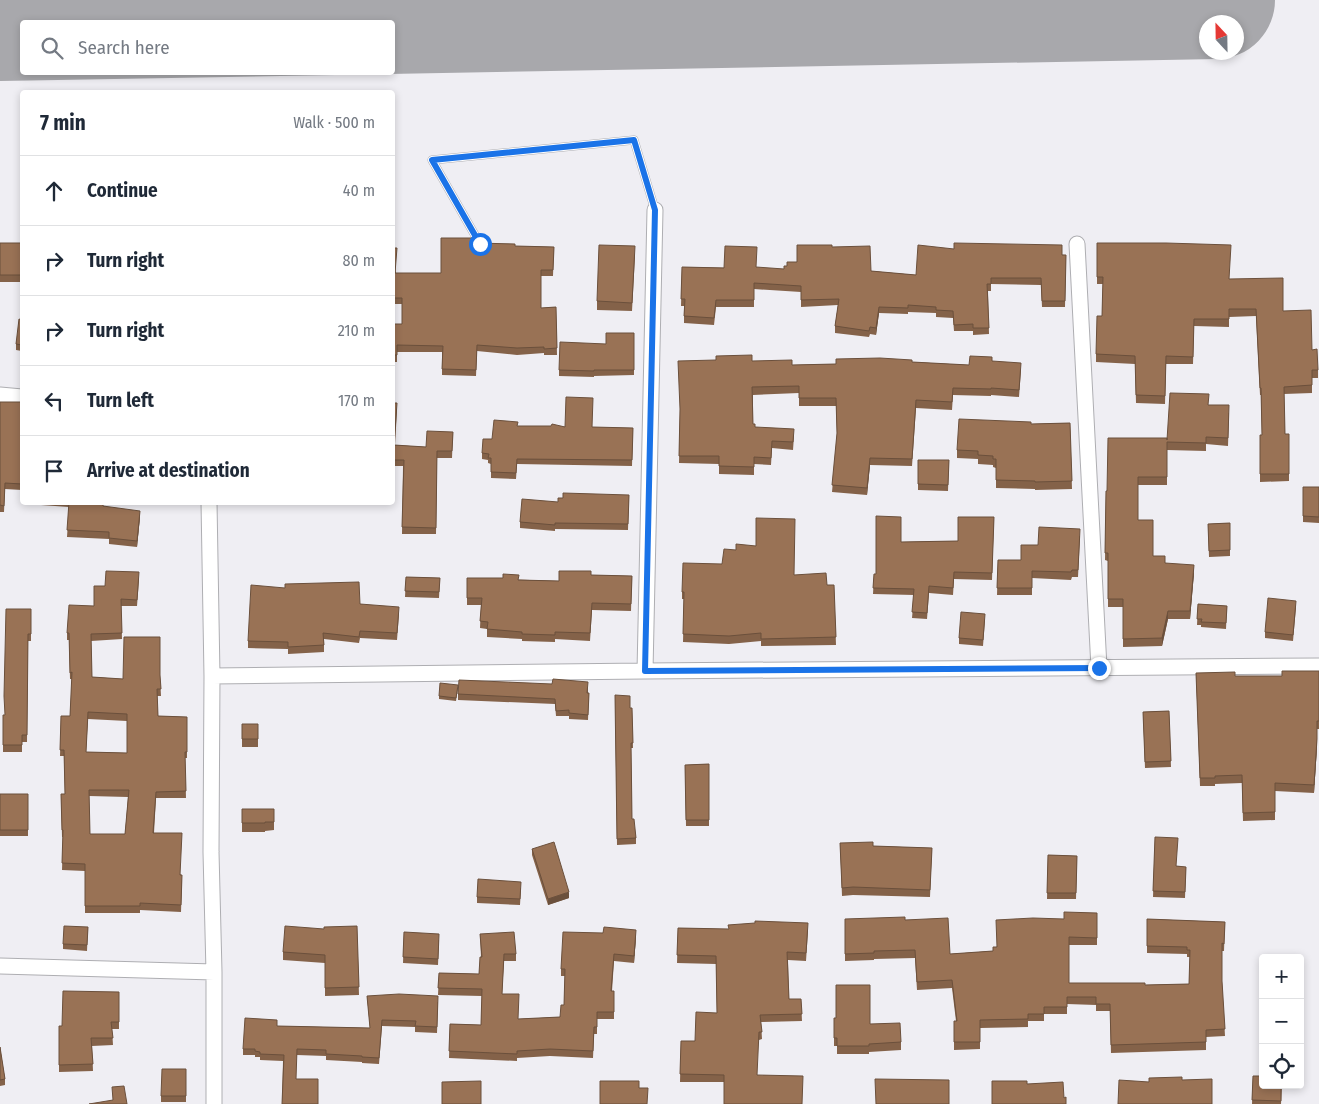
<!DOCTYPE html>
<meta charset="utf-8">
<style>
:root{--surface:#fff;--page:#f6f6f7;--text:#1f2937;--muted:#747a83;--line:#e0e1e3}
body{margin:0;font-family:"Fira Sans Condensed",sans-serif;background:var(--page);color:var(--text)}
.controls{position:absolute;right:15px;bottom:15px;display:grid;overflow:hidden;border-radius:5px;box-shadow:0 2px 8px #0003}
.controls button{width:45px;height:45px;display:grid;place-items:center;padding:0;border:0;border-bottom:1px solid var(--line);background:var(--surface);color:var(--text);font:25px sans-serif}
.compass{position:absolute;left:1199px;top:15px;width:45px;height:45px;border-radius:50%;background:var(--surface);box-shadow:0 2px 8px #0003;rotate:338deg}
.stop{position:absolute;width:15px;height:15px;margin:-11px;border:4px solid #1a73e8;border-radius:50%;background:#fff}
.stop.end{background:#1a73e8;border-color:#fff;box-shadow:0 1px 5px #0008}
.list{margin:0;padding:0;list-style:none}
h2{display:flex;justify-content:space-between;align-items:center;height:65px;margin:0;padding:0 20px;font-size:21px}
h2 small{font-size:16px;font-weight:400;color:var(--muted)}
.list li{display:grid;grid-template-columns:32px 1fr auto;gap:15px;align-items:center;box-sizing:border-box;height:70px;padding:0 20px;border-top:1px solid var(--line)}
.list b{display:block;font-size:19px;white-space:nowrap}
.list em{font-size:16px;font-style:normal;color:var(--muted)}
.icon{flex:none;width:28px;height:28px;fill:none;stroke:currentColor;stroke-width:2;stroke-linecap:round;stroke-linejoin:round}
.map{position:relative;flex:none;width:1319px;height:1104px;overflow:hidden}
.search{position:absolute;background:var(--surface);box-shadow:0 2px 8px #0003;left:20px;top:20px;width:375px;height:55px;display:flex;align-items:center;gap:12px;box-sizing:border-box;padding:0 18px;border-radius:5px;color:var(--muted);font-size:19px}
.panel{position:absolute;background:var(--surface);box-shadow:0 2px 8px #0003;left:20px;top:90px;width:375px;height:415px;border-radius:5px}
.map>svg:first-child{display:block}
</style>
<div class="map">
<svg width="1319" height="1104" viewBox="0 0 1319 1104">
<rect width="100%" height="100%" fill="#efeef3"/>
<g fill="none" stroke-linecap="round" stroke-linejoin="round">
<path stroke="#a8a8ac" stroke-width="118" d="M0,22L1216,0"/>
<g stroke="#aeaeb2" stroke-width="9">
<path id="lane" d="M480,244L432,160L634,140L655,210"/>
</g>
<g stroke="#aeaeb2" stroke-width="17">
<path id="street" d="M1077,244L1099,668
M0,395L22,397
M209,502L212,676L645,671L1319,666
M645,671L655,210
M212,676L211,852L214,972V1104
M0,966L214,972"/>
</g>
<use href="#lane" stroke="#fff" stroke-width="8"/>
<use href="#street" stroke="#fff" stroke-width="15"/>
</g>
<path fill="#846249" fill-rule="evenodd" d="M0,243H22V282H0Z
M476,243L515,246L554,247L553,276H541V308L556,307L557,355H544V353L517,355L477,351L476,376L442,375V352H397V362H393V367H392V324H402V304H392V248L396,273H441Z
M1097,243L1230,279L1283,311L1312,350L1318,370V378H1312V393L1284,394L1285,434H1289V481L1260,482V435H1262L1261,395H1260L1256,316L1229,317V327L1194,326L1193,364H1166L1165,404L1136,403L1135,364L1096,362V354L1102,316L1103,284H1097Z
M832,247L871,271L916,275L954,249L1066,255L1065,307H1042L1041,285L991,284V291H988L989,334L973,335V331H954L953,318L936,317V313L908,312V314L879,313L876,335L870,334L869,337L835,333V326L838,305L801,307V292L754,289V307H716L714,325L684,323V306H681L682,267L784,269L787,266Z
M635,255L632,311L597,310V301Z
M22,320V351L16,350V344Z
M634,333V375L594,376V377L559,376V370L606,344Z
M752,361L792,365L836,364L912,362L969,365L992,361L1021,370L1019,397L991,395V396L953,395L952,410L916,408L912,466L870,465L867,495L832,492L837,434L836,406H799V393L753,395V424L755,427L794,436L793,450L772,448L771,465L754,464V475L719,474V464L679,463L680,415Z
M0,402H22V490L5,489L4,512H0Z
M392,403L397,410L395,445L426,447L453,432L452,458H437L436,534H402L403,466H392Z
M1209,405L1229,413L1228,446L1206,444V451L1167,450V485H1138V520L1153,556L1165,563L1194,573L1190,619H1168L1162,646L1123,647V607H1108V561L1105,560L1106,491H1107L1167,438Z
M1070,423L1072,489L1035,490V489L996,488V468L993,467V465L978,464V459L957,458V450L1031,424Z
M518,426L633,428L632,466L517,464L516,479L491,478V464L488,463V460L482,459V453Z
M918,460H949L948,491L918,490Z
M1303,487H1319V523L1303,522Z
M629,495L628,530L555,529V531L520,528V522L558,502Z
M41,502H103V506L140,517L137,547L109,544V539L67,537L69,507L41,505Z
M306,502H357V505Z
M994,517L992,580L954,579L953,595L929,593L927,619L912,618L914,595L873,594L874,574H876L901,542L958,541Z
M1230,523V556L1209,557L1208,524Z
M1080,536L1078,577H1072L1071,580L1032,578V595H997L998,560H1021L1038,545Z
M591,575L632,576L631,611L592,610L590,641L555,639V642L522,641V639L487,637V629L480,628L481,605H467V578L559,581Z
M794,575L827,585H834L836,645L761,646V641L729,644L683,642L684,599H682V592Z
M406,577L440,578L439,598L405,597Z
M139,579L137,606H121L122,639L91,641L92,677L123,679L160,676L161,696H157L158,716L187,717V758H185L186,798H156L154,833L181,875L182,882L181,912L140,910V913H85V871L62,870L63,837H62L61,794H65L64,756H60L61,716H70L72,679H70L69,640H67V633L94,606ZM88,719L127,721V753L86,752ZM89,796L128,797L125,834H90Z
M360,604L399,614L397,640L360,638L359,643L324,639V652L288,654V649L248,648V641Z
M1198,604L1227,606L1226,629L1201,627V625H1197Z
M1296,607L1293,641L1265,638V632Z
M31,609V641H28L27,742H22V752H3V715H5Z
M985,619L983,646L959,644V638Z
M1319,671V729H1317V747L1314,793L1275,791V820L1243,821L1242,783L1215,784V786H1200L1196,673L1235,676H1282Z
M588,687V693H589L588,720L569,719V716H556L555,704L458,700V694Z
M458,688L456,701L439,699V696Z
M615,695L630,708H632L633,748H631L632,819L636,838V844L617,845Z
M1169,711L1171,767L1145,768L1143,712Z
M242,724H258V747H242Z
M709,764V826H686L685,765Z
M0,794H28V836H0Z
M242,809H274V830L265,831V832H242Z
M1155,837L1176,866L1186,867L1185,898L1153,897Z
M840,843L873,846L932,848L930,897L853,895L842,896Z
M532,849L569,898L548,905L532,855Z
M1048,855L1077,856L1076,899H1047Z
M521,888L520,905L477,903V897Z
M1097,913V945H1069V983L1145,985L1189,984L1190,957H1187V954L1147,953V919L1225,922L1224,951H1222V982L1225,1036L1206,1037V1050L1111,1053L1110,1011H1096V1005L1067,1004V1014H1044V1021H1028V1027L980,1028V1049L954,1050V1021H956L952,988L917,990L915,958L874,959V960L845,961V919L905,920L950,954L993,951L996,947L1064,919Z
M357,926L359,995L325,996V963L283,960V952L324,929Z
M88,927L87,951L63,949V944Z
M678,928L808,931L806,961L788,960L789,999H801L802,1021L761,1022L762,1039L759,1040L724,1082H680L681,1041H695L717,1013L716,964L677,963Z
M404,932L439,940L438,965L403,963Z
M480,934L516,954V961H504L502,994L518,1019L560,1017L564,1005L565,976H561V969L636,937L634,963L614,961L612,991H614V1019H597V1034H594L593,1058L550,1056L517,1058V1061L449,1058L450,1024L481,1025L482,996L438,995L439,973L479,974L481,957Z
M119,992V1029H112L113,1045L92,1046L93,1071L59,1072V1026H62Z
M367,996L438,1002L437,1033L415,1032V1027L382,1026L379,1064L362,1063V1062L326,1060V1056L297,1055L282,1104L283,1061L260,1060V1057H255V1055H243V1049L277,1026L370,1028Z
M834,1018L870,1024L901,1042V1050L869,1052V1054H837V1046H834Z
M0,1047L5,1079V1085L0,1086Z
M186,1069V1102H161V1096Z
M1253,1076L1282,1085L1281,1104H1252Z"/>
<path fill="#6b503c" d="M879,307V313L876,335V328Z
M870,458V465L867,495V488Z
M140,511V517L137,547V541Z
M1194,565V573L1190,619V611Z
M1168,611V619L1162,646V638Z
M1317,739V747L1314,793V785Z
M569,892V898L548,905V899Z
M636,930V937L634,963V956Z"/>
<path fill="#997255" stroke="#6b503c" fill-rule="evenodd" d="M441,238H474L476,243L515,244V246L554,247L553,270H541V308L556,307L557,348L544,349V347L517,348L477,345L476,370L442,369L443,346L397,345V355H393V361H392V324H402V298H392V248H397L395,273H441Z
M0,243H22V275H0Z
M954,243L1062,245V255H1066L1065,301H1042L1041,278H991V284H987L989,328H973V324L954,325L953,311L936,310V307L908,305V308L879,307L876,328L870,327L869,331L835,326L839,299L801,300V286L754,283V300H716L714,318L684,316L685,299H681L682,267L724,268L725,246L757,247L756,267L784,269V266H787V262H797V245H832V247L870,246L871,271L916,275L918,245L954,249Z
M1097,243H1166L1231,245L1229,279L1283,278V311L1311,310L1312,350L1317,349L1318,370H1312V385L1284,387L1285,434H1289V474H1260V435H1262L1261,388H1260L1256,309H1229V319H1194L1193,357L1166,356L1165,396L1136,395L1135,356L1096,354L1097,316H1102L1103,277H1097Z
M599,245L635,246L632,303L597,301Z
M19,319L22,320V345L16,344Z
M606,333H634V370H594V371L559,370L560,342L606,344Z
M752,355V361L792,360V365L836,364V359L880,358L912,360V362L969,365L970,356L992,357V361L1021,363L1019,390L991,388V389L953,388L952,402L916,400L912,459L870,458L867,488L832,485L837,433L836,398H799V386L752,387L753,424H755V427L794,429L793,442L772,441L771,458L754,457V467L719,466V456H679L680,409L678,361L716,360V356Z
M1170,393L1209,394L1208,405H1229L1228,438L1206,437V443L1167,442V477H1138V520H1153V556H1165V563L1194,565L1190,611H1168L1162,638L1123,639V599H1108V553H1105L1106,491H1107L1108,438H1167V440Z
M566,397L593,398L592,427L633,428L632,460L517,459L516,473L491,472V458H488L489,454L482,453L483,439H492L494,420L518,422L517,426H551L552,424L565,427Z
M0,402H22V484L5,483L4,506L0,505Z
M392,403H397L394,445L426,447L427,431L453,432L452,451H437L436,528L402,527L404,460H392Z
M959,419L1031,422V424L1070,423L1072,481L1035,482V481L996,480V459H993V456L978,455V451L957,450Z
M918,460H949L948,485L918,484Z
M1303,487H1319V517L1303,516Z
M563,493L629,495L628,524L555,523V525L520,522L522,499L558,502V498H563Z
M69,502H103V506L140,511L137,541L109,538V532L67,530Z
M876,516L901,517V542L958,541V517H994L992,573L954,572L953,588L929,586L927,613L912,612L914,589L873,588L874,574H876Z
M756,518L795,519L794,575L826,573L827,585H834L836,637L761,639V633L729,636L683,634L684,592H682L683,563L722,564L724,549L736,550V544L756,546Z
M1230,523V550L1209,551L1208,524Z
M1039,527L1080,529L1078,570H1072L1071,572L1032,571V588H997L998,560H1021V545H1038Z
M106,571L139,572L137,600L121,599L122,633L91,634L92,677L123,679L124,637H160V675L161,689H157L158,716L187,717V752H185L186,791L156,792L153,833H182L180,875H182L181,905L140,903V906H85V864L62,863L63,830H62L61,794H65L64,750H60L61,716H70L72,672L70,673L69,633H67L69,605L94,606V586H105ZM88,712L127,714V753L86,752ZM89,790H129L125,834H90Z
M559,571H591V575L632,576L631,604L592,603L590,633L555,632V635L522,634V632L487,629L488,622L480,621L482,598H467V578H503V574L519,575L518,580L559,581Z
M406,577L440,578L439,592L405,591Z
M359,582L360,604L399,607L397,633L360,631L359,637L323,633L324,645L288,647V642L248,641L251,585L285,588V584Z
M1268,598L1296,601L1293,635L1265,632Z
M1198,604L1227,606L1226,623L1201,622L1202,619H1197Z
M6,609H31V634H28L27,735H22V745H3V715H5L4,696Z
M961,612L985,614L983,640L959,638Z
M1282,671H1319V721H1317V739L1314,785L1275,783V812L1243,813L1242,775L1215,776V778H1200L1196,673L1235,672V676H1282Z
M553,679L588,682L587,693H589L588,715L569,713V710L556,711L555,699L458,694L459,680L552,684Z
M440,683L458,685L456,698L439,696Z
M615,695L630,696V708H632L633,743H631L632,819H634L636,838L617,839Z
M1169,711L1171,761L1145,762L1143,712Z
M242,724H258V739H242Z
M709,764V820H686L685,765Z
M0,794H28V830H0Z
M242,809H274V822H265V823H242Z
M1155,837L1178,838L1176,866L1186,867L1185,892L1153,891Z
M554,842L569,892L548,899L532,849Z
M873,842V846L932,848L930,890L853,887L842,888L840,843Z
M1048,855L1077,856L1076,893H1047Z
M478,879L521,882L520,899L477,897Z
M1064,912L1097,913V938L1069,937V983H1145V985L1189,984L1190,950H1187V947L1147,946V919L1225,922L1224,944L1222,943V981L1225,1029L1206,1030V1042L1111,1045L1110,1004H1096V997H1067V1007H1044V1014H1028V1019L980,1020V1042H954V1021H957L952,980L917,982L915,950L874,951V953L845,954V919L905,917V920L948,918L950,954L993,951V947H997L996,920L1033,918L1064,919Z
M755,921L808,923L806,953L787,952L789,999H801L802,1014L760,1015L762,1032H759L757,1075L803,1076L802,1104H724V1075L680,1074L681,1041H695L696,1012L717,1013L716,956L677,955L678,928L729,929L728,925L755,923Z
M64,926L88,927L87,945L63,944Z
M285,926L324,929V927L357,926L359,987L325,988V955L283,952Z
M604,927L636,930L634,956L614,954L611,991H614V1012H597V1027H594L593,1051L550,1049L517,1051V1054L449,1051L450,1024L481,1025L482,989L438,988L439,973L479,974L480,957H482L480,934L514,932L516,954H504L502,994H519L518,1019L560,1017L561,1005H564L565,969H561L563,932L603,933Z
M404,932L439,934L438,959L403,957Z
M836,985H870V1024L900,1023L901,1042L869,1044V1046H837V1038H834V1018H836Z
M63,991L119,992V1022H111L113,1038H91L93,1064L59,1065V1026H62Z
M399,994L438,996L437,1027L415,1026L416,1021L382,1020L379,1058L362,1057V1056L326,1054V1050L297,1049L296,1079H318V1104H282L284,1055L260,1054V1052L255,1051V1049H243L245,1018L277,1020V1026L370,1028L367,996Z
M0,1047L5,1079L0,1080Z
M162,1069H186V1096H161Z
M1253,1076H1263V1085H1281V1101L1252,1100Z
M1182,1077V1080L1212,1079V1104H1118L1119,1080L1149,1082V1078Z
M875,1079L949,1080V1104H876Z
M481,1081V1104H442V1082Z
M600,1081H639V1088H648L647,1104H600Z
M992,1081H1027V1084L1063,1082L1064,1098L1066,1097V1104H992Z
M124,1086L127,1104H89L113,1100L112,1087Z"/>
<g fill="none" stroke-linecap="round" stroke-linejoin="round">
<path stroke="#1a73e8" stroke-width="6" d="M480,244L432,160L634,140L655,210L645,671L1099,668"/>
</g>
</svg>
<div class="controls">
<button>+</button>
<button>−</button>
<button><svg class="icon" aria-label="locate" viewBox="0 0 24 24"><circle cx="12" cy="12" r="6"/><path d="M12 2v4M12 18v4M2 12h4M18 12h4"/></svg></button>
</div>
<svg class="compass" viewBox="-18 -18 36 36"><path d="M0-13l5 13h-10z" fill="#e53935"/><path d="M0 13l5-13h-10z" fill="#747a83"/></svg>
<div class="stop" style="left:480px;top:244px"></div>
<div class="stop end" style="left:1099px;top:668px"></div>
<div class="search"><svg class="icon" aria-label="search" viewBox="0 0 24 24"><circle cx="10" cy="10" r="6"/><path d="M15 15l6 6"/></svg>Search here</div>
<section class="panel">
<h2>7 min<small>Walk · 500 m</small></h2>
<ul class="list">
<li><svg class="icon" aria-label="ahead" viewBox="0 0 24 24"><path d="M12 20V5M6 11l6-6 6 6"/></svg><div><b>Continue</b></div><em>40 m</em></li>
<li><svg class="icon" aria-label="right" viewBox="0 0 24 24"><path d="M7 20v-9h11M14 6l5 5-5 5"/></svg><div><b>Turn right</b></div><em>80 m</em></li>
<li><svg class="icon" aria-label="right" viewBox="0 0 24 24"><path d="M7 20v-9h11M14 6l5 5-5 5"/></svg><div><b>Turn right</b></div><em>210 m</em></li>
<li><svg class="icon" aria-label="left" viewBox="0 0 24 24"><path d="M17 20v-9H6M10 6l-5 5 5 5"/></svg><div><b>Turn left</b></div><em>170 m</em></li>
<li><svg class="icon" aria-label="arrive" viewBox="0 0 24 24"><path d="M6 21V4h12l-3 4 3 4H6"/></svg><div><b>Arrive at destination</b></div></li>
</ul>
</section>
</div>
